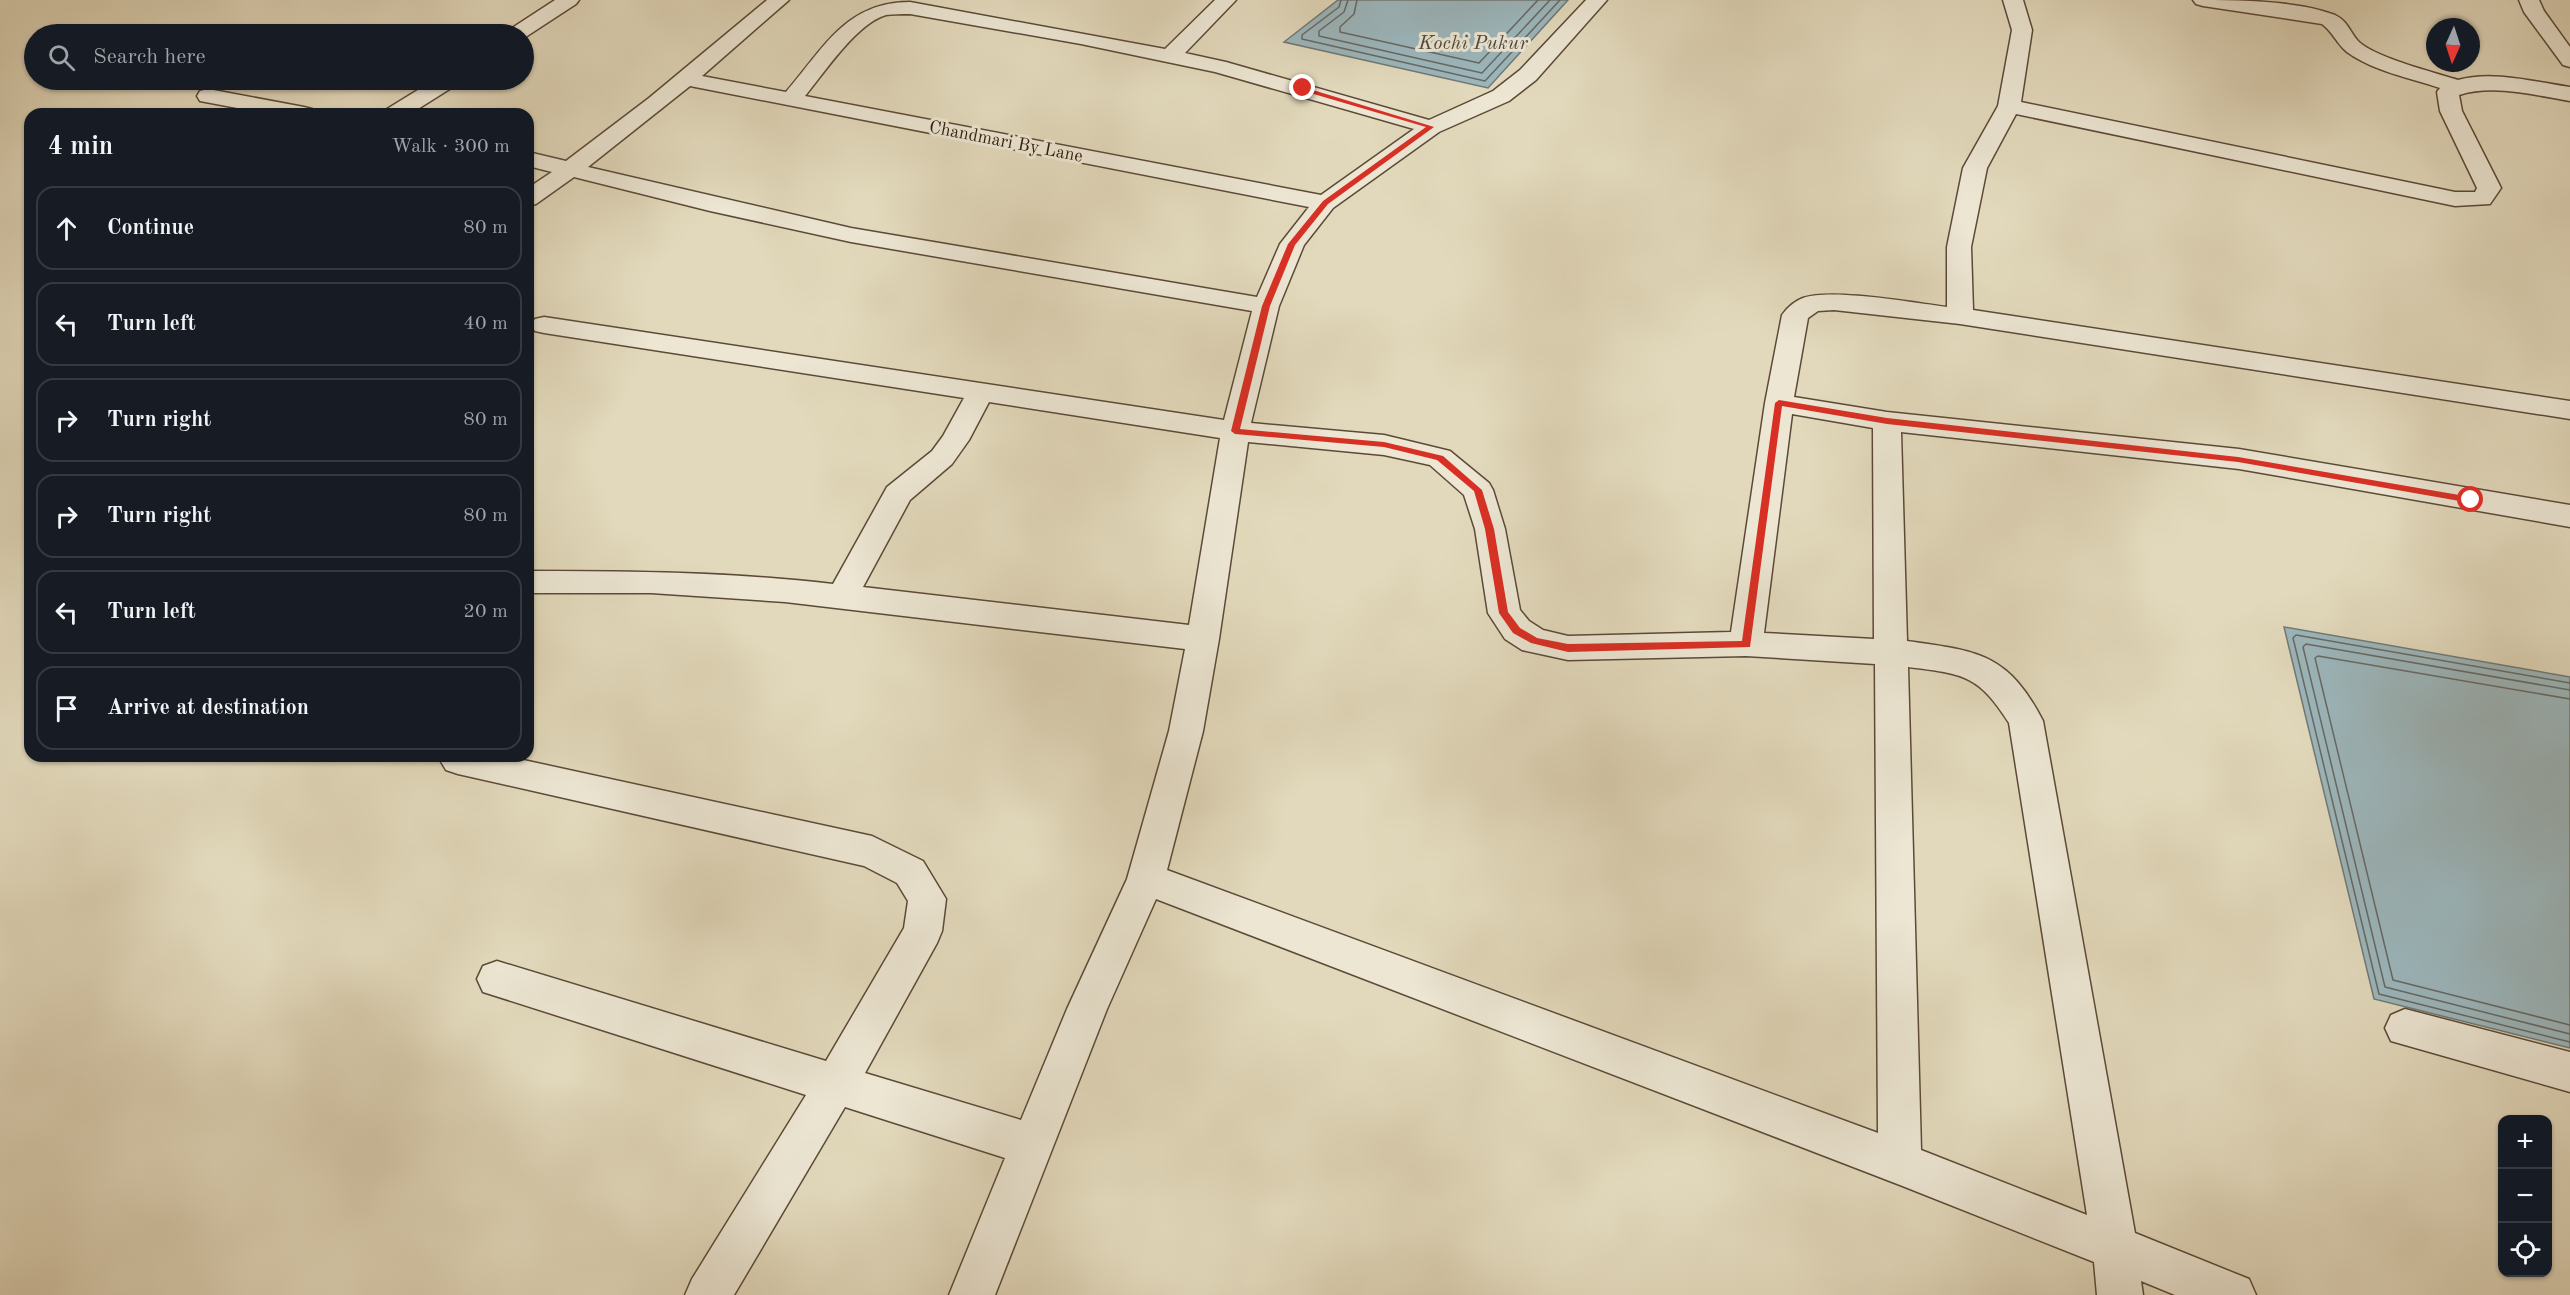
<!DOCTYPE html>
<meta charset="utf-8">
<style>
:root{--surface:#171b24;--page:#20242c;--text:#f1f3f6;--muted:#9ea1a6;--line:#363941}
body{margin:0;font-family:"Old Standard TT",serif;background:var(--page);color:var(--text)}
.controls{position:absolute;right:18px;bottom:18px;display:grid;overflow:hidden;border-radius:12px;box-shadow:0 2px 4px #0004}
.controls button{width:54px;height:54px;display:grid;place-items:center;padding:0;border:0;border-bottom:2px solid var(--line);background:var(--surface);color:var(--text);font:30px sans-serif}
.compass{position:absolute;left:2426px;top:18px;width:54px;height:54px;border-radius:50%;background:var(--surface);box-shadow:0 2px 4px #0004;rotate:183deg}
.stop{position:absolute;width:18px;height:18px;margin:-14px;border:4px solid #d93025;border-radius:50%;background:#fff}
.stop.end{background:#d93025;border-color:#fff;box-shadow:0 2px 6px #0008}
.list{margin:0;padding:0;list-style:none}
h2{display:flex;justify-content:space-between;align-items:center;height:78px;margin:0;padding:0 24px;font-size:26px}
h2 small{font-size:20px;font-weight:400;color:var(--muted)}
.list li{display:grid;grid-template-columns:39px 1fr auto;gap:18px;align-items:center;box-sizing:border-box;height:84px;margin:0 12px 12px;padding:0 12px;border:2px solid var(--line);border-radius:18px}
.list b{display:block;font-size:22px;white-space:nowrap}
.list em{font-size:20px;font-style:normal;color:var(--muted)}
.icon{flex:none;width:33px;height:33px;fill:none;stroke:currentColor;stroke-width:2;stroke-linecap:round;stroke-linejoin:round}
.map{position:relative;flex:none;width:2570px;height:1295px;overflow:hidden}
.search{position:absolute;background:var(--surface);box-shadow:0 2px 4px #0004;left:24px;top:24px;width:510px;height:66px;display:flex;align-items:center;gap:15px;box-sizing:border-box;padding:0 21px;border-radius:33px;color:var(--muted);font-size:22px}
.panel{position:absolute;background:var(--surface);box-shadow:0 2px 4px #0004;left:24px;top:108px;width:510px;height:654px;border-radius:18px}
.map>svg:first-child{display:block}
</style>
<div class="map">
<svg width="2570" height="1295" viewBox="0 0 2570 1295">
<rect width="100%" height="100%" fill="#e2d9bc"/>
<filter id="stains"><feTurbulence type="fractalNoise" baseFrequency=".00333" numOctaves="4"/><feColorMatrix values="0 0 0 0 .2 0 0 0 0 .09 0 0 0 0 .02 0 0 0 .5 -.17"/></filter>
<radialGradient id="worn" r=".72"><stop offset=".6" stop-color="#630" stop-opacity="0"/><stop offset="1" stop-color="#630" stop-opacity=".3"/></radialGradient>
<path fill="#9cb7bd" stroke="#707976" stroke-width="1.5" d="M1338,0H1568L1488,88L1284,42Z
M2284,627L2570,677V1048L2374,999Z"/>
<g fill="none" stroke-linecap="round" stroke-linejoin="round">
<path stroke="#666964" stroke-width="1.5" d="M1341,0L1339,7L1302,35V39L1485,81L1560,0
M1348,0L1344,12L1319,31V36L1482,73L1550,0
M1357,0L1354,14L1340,27V32L1479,63L1538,0
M2570,683L2296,635L2293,638L2379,994L2570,1042
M2570,690L2306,644L2303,647L2385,987L2570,1034
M2570,699L2318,656L2315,658L2393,980L2570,1025"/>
<g stroke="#5c4a37" stroke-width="3">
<path id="street" d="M555,0H579L576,4L524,38V34H506L509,30Z
M767,0H789L702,76L786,92C824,48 846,2 910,2L1165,49L1215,0H1236L1185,53L1226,62L1429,120L1493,91L1520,70L1586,0H1607L1536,80L1509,101L1439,132L1333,208L1304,245L1279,306L1251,423L1384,435L1450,451L1489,483L1493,490L1505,529L1520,610L1529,621L1543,630L1568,636L1731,632L1765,403L1782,315C1787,308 1795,301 1803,298C1832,288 1914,303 1947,307V247L1963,168L1998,106L2012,30L2003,0H2023L2032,30L2021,102L2455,192H2475L2477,188L2440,111L2437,92L2440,88C2410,78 2373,71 2347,52C2337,44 2333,32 2322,24L2203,6L2196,4L2193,0C2234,0 2297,0 2335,15C2348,21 2350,33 2359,42C2377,58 2433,72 2458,80C2492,70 2535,82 2570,87V101C2534,95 2493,84 2459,95L2462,111L2501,188L2490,204L2455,206L2016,114L1987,168L1971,247L1973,310L2570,401V419L1960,324L1834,310L1818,311L1808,318L1794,397L1887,412L2239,449L2570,505V527L2239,469L1901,432L1907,641C1978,651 2008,653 2043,721L2135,1233L2249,1279L2256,1295H2175L2141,1281L2143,1295H2097L2094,1262L1900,1185L1156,899L1107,1009L995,1295H949L1005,1158L845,1107L734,1295H685L692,1279L806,1095L483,992L477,979L483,966L497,961L826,1061L904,928L908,901L897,883L864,866L458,774L446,770L440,760L442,756H505L872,836L923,861L946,899L942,931L937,943L865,1073L1021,1120L1067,1009L1127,879L1169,731L1185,649L785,602L651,593H528V571C630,571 731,572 833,584L887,487L932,451L943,436L964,398L544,333L535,331L531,325L535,319L544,317L1224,420L1252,311L851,242L710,211L574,177L536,204L528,206V188L552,172L528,166V152L566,161L649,98ZM910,14L1081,44L1215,72L1414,129L1321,195L805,96C824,73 857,23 886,15C894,14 902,14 910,14ZM690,86L1309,207L1280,244L1257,297L851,228L588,167ZM989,402L1220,438L1189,625L863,587L910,500L952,464L969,440ZM1792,414L1873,428L1874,639L1764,633ZM1248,442L1384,455L1430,465L1464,495L1475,529L1488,613L1505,639L1522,650L1568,660L1746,656L1875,664L1878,1133L1167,870L1203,731L1219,639ZM1908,667C1963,674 1978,674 2009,723L2087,1215L1921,1150Z
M2519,0H2539L2544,11L2570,47V67L2563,65L2524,12Z
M434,80H459L456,85L410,114H384L387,109Z
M208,89L304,107L312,109L315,114H269L200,101L197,96L200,91Z
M2405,1009L2570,1052V1092L2391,1041L2385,1028L2391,1015Z"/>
</g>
<use href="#street" fill="#ece6d3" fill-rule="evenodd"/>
</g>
<path fill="#d93025" d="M1303,87L1434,127L1328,204L1295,245L1270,306L1240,429L1384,442L1443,456L1482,490L1494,529L1508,612L1520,628L1537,638L1568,644L1742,641L1775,403L1779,400L1887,418L2238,457L2471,497L2476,500L2471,503L2238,462L1887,424L1782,406L1750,647L1568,652L1531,643L1513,633L1499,613L1485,529L1474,491L1437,460L1384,447L1235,434L1231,431L1262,306L1288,244L1323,201L1426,127L1300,90Z"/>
<g text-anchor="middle" stroke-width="6" stroke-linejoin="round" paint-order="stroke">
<g font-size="18" fill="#2f1b0b" stroke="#ece6d3">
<text transform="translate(1006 141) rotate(11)" y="6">Chandmari By Lane</text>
</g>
<g font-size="20" font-style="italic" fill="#504a40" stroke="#ece6d3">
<text x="1473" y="49">Kochi Pukur</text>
</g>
</g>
<rect width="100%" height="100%" filter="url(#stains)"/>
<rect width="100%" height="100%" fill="url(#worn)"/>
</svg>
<div class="controls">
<button>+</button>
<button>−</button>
<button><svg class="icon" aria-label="locate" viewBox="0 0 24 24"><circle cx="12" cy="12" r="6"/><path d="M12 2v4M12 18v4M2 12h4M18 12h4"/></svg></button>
</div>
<svg class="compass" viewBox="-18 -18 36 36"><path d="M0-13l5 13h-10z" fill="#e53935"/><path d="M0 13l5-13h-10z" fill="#9ea1a6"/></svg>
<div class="stop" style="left:2471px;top:500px"></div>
<div class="stop end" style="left:1303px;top:88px"></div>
<div class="search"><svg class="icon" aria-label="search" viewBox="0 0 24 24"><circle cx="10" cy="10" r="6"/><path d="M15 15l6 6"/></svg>Search here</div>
<section class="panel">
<h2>4 min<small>Walk · 300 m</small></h2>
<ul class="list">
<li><svg class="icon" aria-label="ahead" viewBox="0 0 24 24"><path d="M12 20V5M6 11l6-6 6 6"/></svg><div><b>Continue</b></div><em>80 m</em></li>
<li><svg class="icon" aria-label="left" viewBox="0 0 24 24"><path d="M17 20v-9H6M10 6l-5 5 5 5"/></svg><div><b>Turn left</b></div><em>40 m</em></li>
<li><svg class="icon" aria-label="right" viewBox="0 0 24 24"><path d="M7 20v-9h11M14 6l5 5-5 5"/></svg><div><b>Turn right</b></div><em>80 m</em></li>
<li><svg class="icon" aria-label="right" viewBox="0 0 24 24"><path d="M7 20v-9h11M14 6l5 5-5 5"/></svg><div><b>Turn right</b></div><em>80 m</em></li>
<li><svg class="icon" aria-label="left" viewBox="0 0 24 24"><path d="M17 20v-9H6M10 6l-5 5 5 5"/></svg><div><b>Turn left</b></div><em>20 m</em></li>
<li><svg class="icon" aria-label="arrive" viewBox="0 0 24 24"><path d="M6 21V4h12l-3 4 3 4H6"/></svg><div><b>Arrive at destination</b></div></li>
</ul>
</section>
</div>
